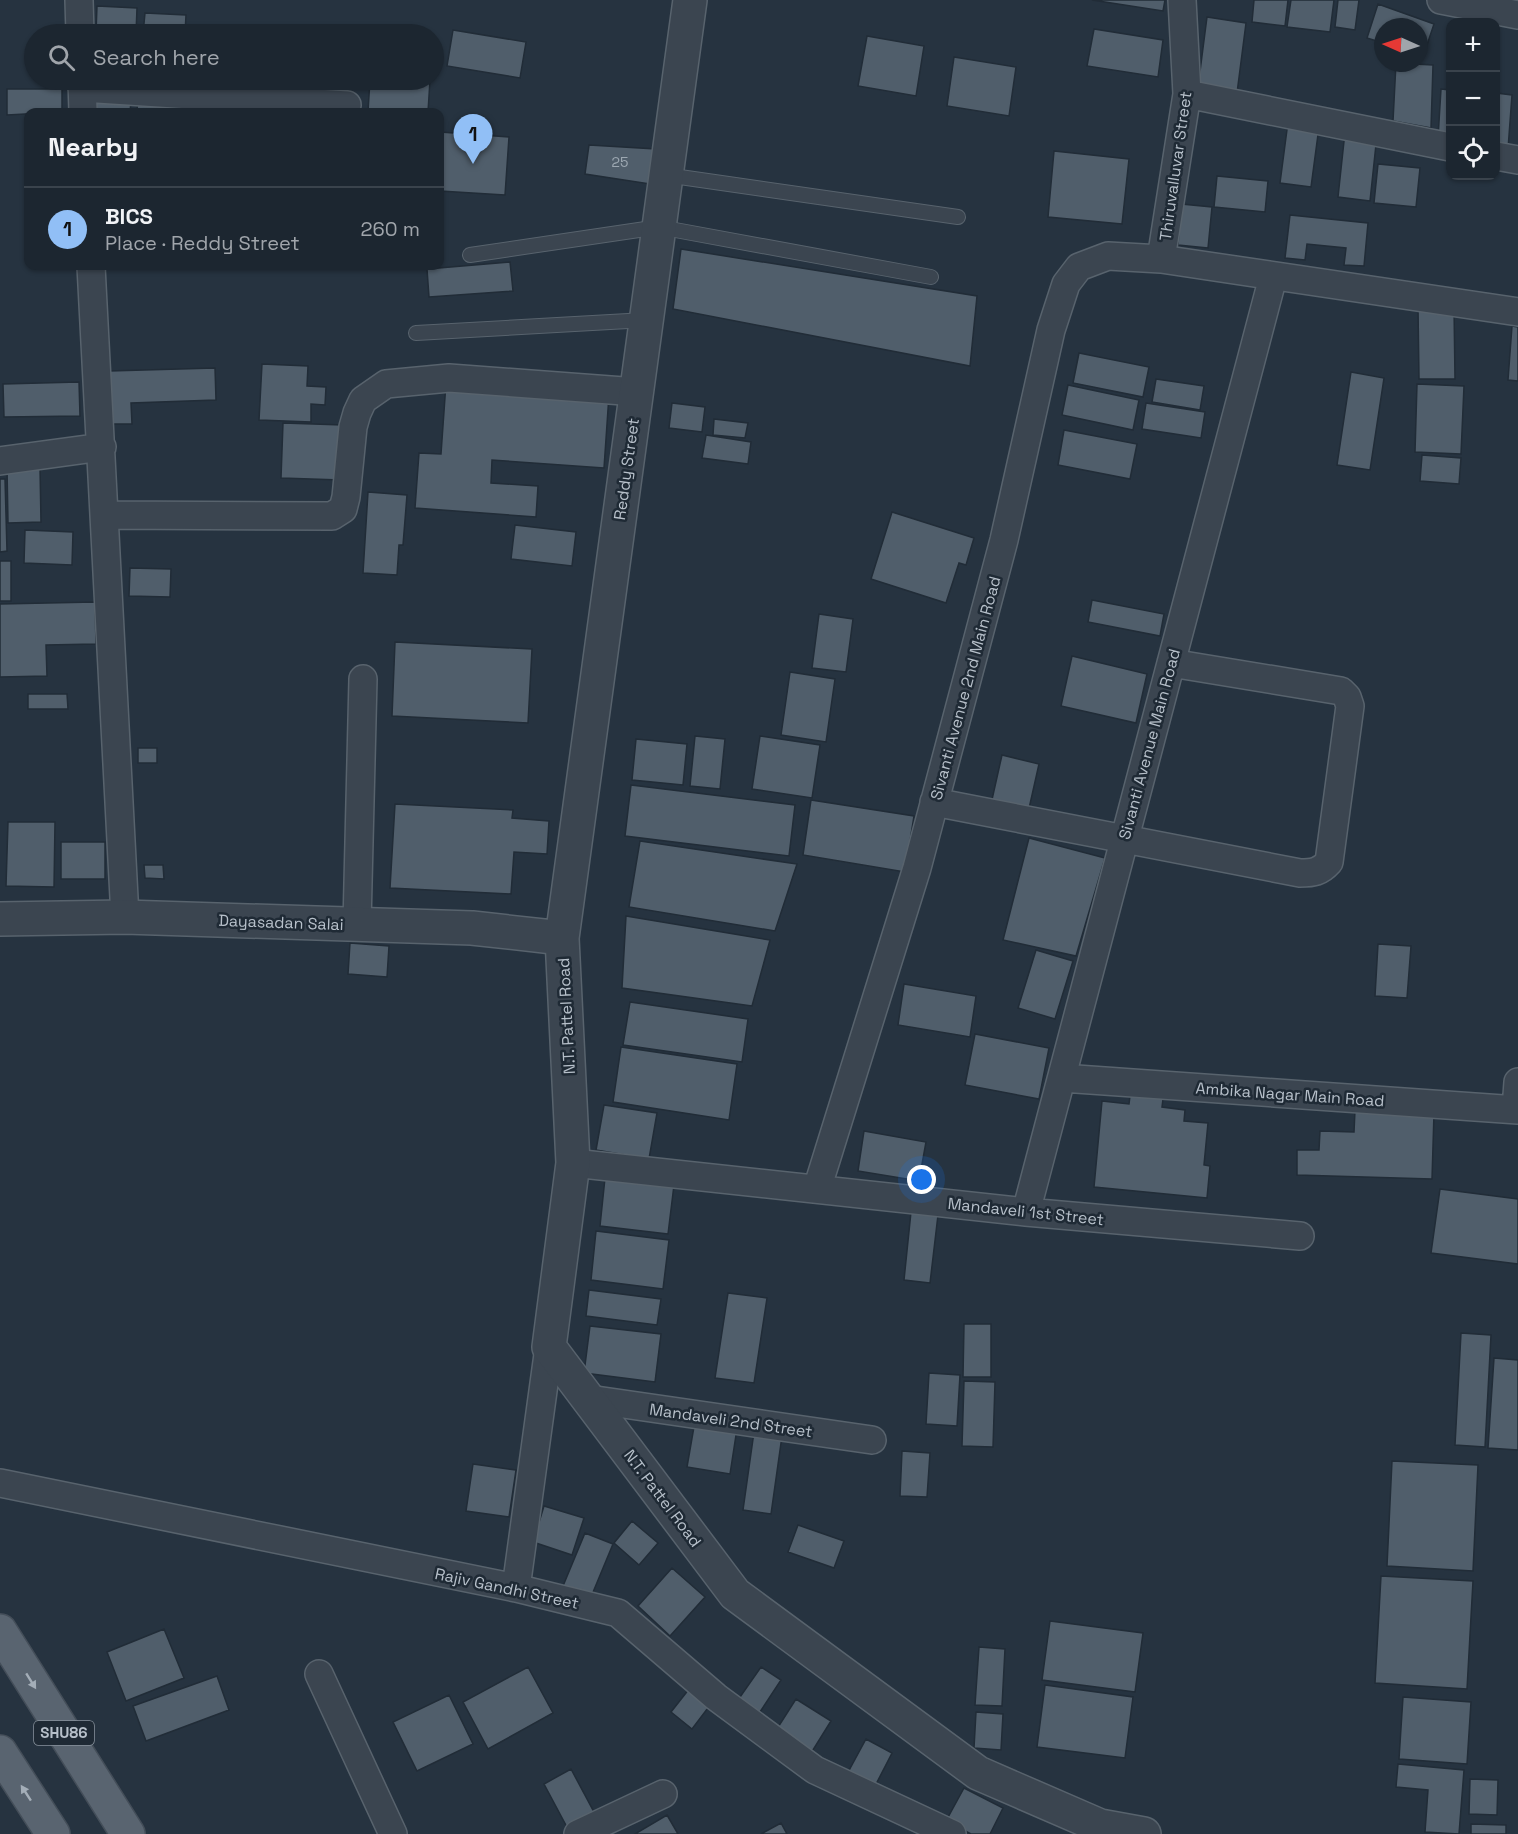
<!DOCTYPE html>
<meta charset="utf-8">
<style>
:root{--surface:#1c2630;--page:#252e38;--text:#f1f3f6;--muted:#a0a5ab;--line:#3a434c;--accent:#91bff6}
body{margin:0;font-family:"Space Grotesk",sans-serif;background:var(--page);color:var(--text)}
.controls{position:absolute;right:18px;top:18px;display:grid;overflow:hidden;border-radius:12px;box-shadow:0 2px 4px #0004}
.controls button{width:54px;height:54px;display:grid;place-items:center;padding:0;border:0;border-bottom:2px solid var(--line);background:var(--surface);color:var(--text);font:30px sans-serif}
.compass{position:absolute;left:1374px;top:18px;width:54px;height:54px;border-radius:50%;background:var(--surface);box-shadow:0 2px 4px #0004;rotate:273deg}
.you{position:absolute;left:922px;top:1180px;width:21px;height:21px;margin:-15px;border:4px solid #fff;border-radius:50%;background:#1a73e8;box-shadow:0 0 0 9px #1a73e833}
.badge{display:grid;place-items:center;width:39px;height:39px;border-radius:50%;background:var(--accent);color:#111;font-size:20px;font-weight:700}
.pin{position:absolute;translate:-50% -50px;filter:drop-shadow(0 2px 3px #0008)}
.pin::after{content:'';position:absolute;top:32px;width:21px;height:18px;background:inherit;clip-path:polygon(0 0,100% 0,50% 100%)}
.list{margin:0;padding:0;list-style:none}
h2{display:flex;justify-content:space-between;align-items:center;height:78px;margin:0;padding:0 24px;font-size:26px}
h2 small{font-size:20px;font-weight:400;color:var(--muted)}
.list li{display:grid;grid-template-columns:39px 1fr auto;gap:18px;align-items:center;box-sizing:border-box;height:84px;padding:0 24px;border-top:2px solid var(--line)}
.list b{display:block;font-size:22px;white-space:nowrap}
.list p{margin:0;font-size:20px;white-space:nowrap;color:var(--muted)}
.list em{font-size:20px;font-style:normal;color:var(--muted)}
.icon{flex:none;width:33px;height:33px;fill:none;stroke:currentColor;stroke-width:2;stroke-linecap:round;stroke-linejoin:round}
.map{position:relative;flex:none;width:1518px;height:1834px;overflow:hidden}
.search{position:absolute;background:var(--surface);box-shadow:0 2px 4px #0004;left:24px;top:24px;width:420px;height:66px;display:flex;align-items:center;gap:15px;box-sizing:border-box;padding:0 21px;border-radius:33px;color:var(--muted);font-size:22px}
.panel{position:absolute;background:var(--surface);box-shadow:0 2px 4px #0004;left:24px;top:108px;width:420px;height:162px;border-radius:12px}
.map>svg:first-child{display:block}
</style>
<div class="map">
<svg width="1518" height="1834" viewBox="0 0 1518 1834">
<rect width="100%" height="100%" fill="#263340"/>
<path fill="#505e6b" stroke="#212c37" stroke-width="1.5" d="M1092,0H1165L1163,11Z
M1254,0H1288L1285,26L1252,22Z
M1291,0H1334L1330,32L1287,27Z
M1338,0H1359L1355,30L1335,27Z
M1378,4L1434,24L1423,57L1419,56V27H1383V43L1367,38Z
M97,6L137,8L136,34L96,32Z
M145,13L186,15L185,34H143Z
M1207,17L1246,23L1237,93L1198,87Z
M245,29L277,32V34H244Z
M1094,29L1163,40L1158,77L1087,66Z
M453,30L526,42L520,78L447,66Z
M867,36L924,46L916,96L858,86Z
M954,57L1016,67L1009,116L947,106Z
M1396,63L1433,65L1431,128L1393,121Z
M240,80H273L271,95L239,92Z
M370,80H430L428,112L368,111Z
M7,89H62V112L7,115Z
M1441,89L1450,90V138H1438Z
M1496,93L1512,95L1508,149L1496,148Z
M138,95L169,96L168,112H137Z
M92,97L131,101L130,112H91Z
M1288,122L1319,127L1311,187L1280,183Z
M440,132L509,137L505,195L440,191Z
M1345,132L1377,135L1370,201L1338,197Z
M589,145L656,149L650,184L585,174Z
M1054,151L1129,159L1122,224L1048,217Z
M1378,164L1420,168L1416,207L1374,203Z
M1217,176L1268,181L1265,212L1214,207Z
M1181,204L1212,207L1208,248L1178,245Z
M1290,215L1368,223L1364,266L1344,265L1346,248L1307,244L1305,260L1285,258Z
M681,249L977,296L970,366L673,309Z
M510,262L513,291L429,297L427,269Z
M1418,307H1454L1455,379H1419Z
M1512,326L1518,327V381L1508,380Z
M1079,353L1149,367L1143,397L1073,383Z
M262,364L308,366L307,386L326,387L325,405L311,404V422L259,420Z
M215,368L216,400L131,403L132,424H111L109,371Z
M1351,372L1384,378L1370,470L1337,465Z
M1156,379L1204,386L1200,410L1152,402Z
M79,382L80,416L4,417L3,384Z
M446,383L609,395L604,468L492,460L491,483L538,486L536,517L415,508L419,453L441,454Z
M1417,384L1464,386L1461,454L1415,452Z
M1068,385L1139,400L1133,430L1062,415Z
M672,403L705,407L702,432L669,428Z
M1146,403L1205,412L1201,438L1142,429Z
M714,419L748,423L745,438L713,435Z
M283,423L343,425L341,480L281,478Z
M1064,430L1137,444L1130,479L1058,465Z
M706,435L751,442L748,464L702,458Z
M1422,455L1461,458L1459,484L1420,481Z
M40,467L41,522L8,523L7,468Z
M0,479H5L7,551L0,552Z
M368,492L407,495L403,545H399L397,575L363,573Z
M892,512L974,538L966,565L959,563L946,603L871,579Z
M515,525L576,532L572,566L511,559Z
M25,530L73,532L72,565L24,563Z
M0,561H11V601H0Z
M130,568L171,569L170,597L129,596Z
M1092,600L1164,614L1160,636L1088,622Z
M95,602L96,644L46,645L47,676L0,677V604Z
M819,614L853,619L846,672L812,668Z
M395,642L532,649L528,723L392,716Z
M1072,656L1147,674L1136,723L1061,706Z
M790,672L835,679L826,742L781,735Z
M28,694H67L68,709H28Z
M695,736L725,739L720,789L690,786Z
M760,736L820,745L812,798L752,789Z
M636,739L687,744L683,785L632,780Z
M138,748H157V763H138Z
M1002,755L1039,764L1028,813L991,804Z
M631,785L795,805L789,856L625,836Z
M811,800L914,816L905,872L803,855Z
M395,804L513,810L512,818L549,821L547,854L514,852L511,894L390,888Z
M8,822H55L54,887L6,886Z
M1029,838L1105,858L1076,956L1003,940Z
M640,841L797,864L775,931L629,907Z
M61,842H105V879H61Z
M144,865H163L164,879L145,878Z
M626,916L770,940L752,1006L622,988Z
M350,943L389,946L387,977L348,974Z
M1378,944L1411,946L1407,998L1375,996Z
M1036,950L1073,961L1055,1019L1018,1008Z
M904,984L976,996L970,1037L898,1025Z
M630,1002L748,1019L742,1062L623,1045Z
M975,1034L1049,1048L1039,1099L965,1085Z
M621,1047L737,1064L729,1120L613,1102Z
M1131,1088L1164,1091L1162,1107L1185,1110L1184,1121L1208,1123L1204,1165L1210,1166L1207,1198L1094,1187L1102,1101L1129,1104Z
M604,1105L657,1113L649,1159L596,1150Z
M1355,1110L1434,1113L1432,1179L1297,1175V1150H1319L1320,1131L1354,1132Z
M864,1131L926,1142L919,1181L858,1171Z
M605,1178L674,1185L668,1234L600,1226Z
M1440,1189L1518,1199V1264L1431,1253Z
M911,1212L938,1215L930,1283L904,1280Z
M596,1231L669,1240L663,1289L591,1280Z
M589,1290L661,1299L657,1325L586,1316Z
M728,1293L767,1298L754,1383L715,1378Z
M964,1324H991V1377H963Z
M590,1326L661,1334L655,1382L584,1373Z
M1461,1333L1491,1335L1485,1447L1455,1445Z
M1494,1358L1518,1360V1450L1488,1448Z
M929,1373L960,1375L957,1426L926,1424Z
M964,1381L995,1382L993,1447L962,1446Z
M696,1415L738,1422L730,1474L687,1467Z
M754,1432L782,1436L771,1514L743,1510Z
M902,1451L930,1453L927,1497L900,1496Z
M1392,1461L1478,1465L1473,1571L1387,1566Z
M473,1464L516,1470L509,1517L466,1511Z
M544,1506L584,1518L572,1555L533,1542Z
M632,1521L658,1543L639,1565L614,1543Z
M798,1525L844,1541L834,1568L788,1552Z
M585,1533L613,1544L591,1597L563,1586Z
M672,1568L705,1597L670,1636L638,1606Z
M1381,1576L1473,1581L1467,1689L1375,1683Z
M1050,1621L1143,1633L1135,1692L1042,1680Z
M164,1629L184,1678L126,1701L107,1652Z
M979,1647L1005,1649L1002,1706L975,1705Z
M528,1667L553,1713L488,1749L463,1702Z
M761,1667L781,1680L754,1721L733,1707Z
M217,1676L229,1710L146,1741L133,1706Z
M693,1684L714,1700L692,1729L671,1712Z
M1045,1685L1133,1697L1125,1758L1037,1747Z
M449,1695L473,1744L417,1771L393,1722Z
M1403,1697L1471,1702L1467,1764L1399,1759Z
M796,1699L831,1721L808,1758L773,1735Z
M976,1712L1003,1714L1001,1750L974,1748Z
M866,1739L892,1753L873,1790L846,1776Z
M1398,1764L1464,1770L1459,1834L1425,1832L1428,1790L1396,1787Z
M571,1769L595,1814L568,1829L544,1784Z
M1470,1779L1498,1780L1497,1815L1469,1814Z
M964,1788L1003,1808L990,1834H971L946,1821Z
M667,1815L678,1834H635Z
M781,1823L787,1834H761Z
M1471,1824L1506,1825V1834H1471Z"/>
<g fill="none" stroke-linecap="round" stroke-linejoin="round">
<g stroke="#58636d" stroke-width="16">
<path id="service" d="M666,175L958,217
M470,255L659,227L931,277
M416,333L646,320"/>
</g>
<g stroke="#58636d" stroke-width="30">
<path id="minor" d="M79,0L80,34
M1441,0L1518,15
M82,80L83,112
M82,88L347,105
M1187,94L1450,147
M1496,156L1518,160
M1161,259L1187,94L1182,0
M91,266L125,917
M0,461L102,447
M105,515L332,516L343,509L346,497L353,427L357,413L363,400L386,384L449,378L637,392
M934,802L1300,873C1313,873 1320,872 1329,862L1350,706L1347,697L1341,691L1171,663
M357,924L363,679
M1062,1078L1518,1110
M1516,1109L1518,1082
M573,1163L1026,1212L1300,1236
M817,1189L917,868L1004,540L1051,330L1066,284L1079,267L1108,256L1161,259L1518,312
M1026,1212L1273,277
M589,1399L872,1440
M0,1483L516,1588L618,1613L716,1697L815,1770L952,1834
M516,1588L549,1347
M319,1674L393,1834
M578,1834L663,1794"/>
</g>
<g stroke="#58636d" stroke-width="36">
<path id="tertiary" d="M690,0L562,938L573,1163L549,1347L735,1594L978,1773L1100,1826L1144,1834
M0,919L125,917L472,928L562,938"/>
</g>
<g stroke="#444e59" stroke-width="36">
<path id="primary" d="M0,1631L128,1834
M0,1752L53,1834"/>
</g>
<use href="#service" stroke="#3b4550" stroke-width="14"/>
<use href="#minor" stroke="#3b4550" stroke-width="27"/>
<use href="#tertiary" stroke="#3b4550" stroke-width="33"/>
<use href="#primary" stroke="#596470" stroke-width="33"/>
</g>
<defs><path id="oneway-solid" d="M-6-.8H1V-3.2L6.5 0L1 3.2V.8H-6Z" transform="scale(1.5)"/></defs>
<g fill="#a4aeb8">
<use href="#oneway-solid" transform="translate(31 1681) rotate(58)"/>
<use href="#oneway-solid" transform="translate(26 1793) rotate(-123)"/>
</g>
<g text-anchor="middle" stroke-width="5" stroke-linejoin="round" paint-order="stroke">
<g font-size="14" fill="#9da8b2">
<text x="620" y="167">25</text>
</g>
<rect fill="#1f2a35" stroke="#89939d" stroke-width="1.5" x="34" y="1721" width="60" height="24" rx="4.5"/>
<g font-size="15" font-weight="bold" fill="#b7c0ca">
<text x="64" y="1738">SHU86</text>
</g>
<g font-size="16" fill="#b7c0ca" stroke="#1f2a35">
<text transform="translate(1175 166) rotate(-82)" y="6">Thiruvalluvar Street</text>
<text transform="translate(626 469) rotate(-82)" y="6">Reddy Street</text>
<text transform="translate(965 688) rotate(-75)" y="6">Sivanti Avenue 2nd Main Road</text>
<text transform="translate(1149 744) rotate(-75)" y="6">Sivanti Avenue Main Road</text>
<text transform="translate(281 922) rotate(2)" y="6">Dayasadan Salai</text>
<text transform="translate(566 1016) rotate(-93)" y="6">N.T. Pattel Road</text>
<text transform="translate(1290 1094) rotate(4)" y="6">Ambika Nagar Main Road</text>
<text transform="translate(1026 1211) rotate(6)" y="6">Mandaveli 1st Street</text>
<text transform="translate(731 1420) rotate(8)" y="6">Mandaveli 2nd Street</text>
<text transform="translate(663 1498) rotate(53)" y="6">N.T. Pattel Road</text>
<text transform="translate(507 1588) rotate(12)" y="6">Rajiv Gandhi Street</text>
</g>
</g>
</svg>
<div class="controls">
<button>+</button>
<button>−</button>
<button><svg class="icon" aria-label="locate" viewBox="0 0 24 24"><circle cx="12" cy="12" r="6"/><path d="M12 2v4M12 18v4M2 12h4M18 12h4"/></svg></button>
</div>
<svg class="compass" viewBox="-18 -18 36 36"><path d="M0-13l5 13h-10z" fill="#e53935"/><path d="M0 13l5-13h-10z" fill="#a0a5ab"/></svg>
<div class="you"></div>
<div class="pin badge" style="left:473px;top:164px">1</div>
<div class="search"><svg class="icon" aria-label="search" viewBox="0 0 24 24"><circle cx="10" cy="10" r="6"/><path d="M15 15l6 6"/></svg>Search here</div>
<section class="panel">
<h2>Nearby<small></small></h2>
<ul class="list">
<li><span class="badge">1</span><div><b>BICS</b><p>Place · Reddy Street</p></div><em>260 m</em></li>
</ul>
</section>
</div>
